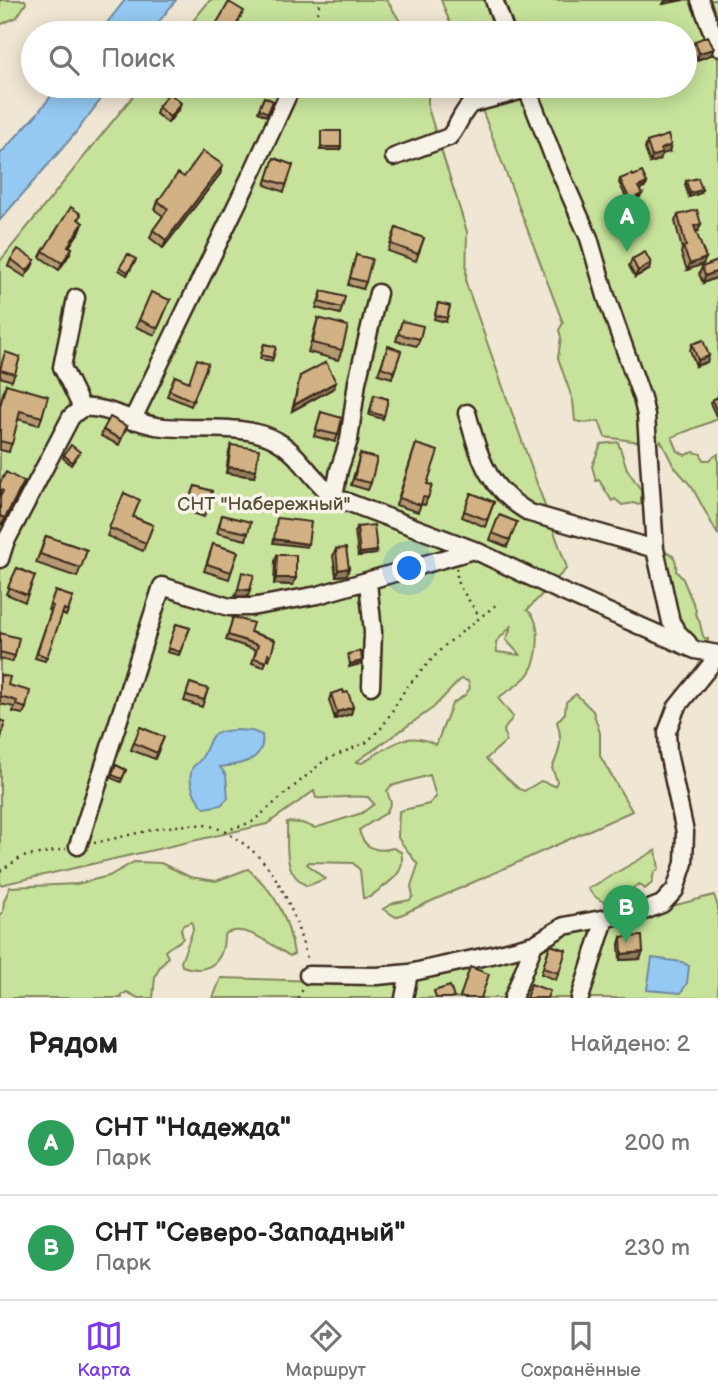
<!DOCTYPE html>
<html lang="ru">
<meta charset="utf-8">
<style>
:root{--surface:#fff;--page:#f6f6f6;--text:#222;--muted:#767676;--line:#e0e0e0;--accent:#7c3aed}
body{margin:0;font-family:"Balsamiq Sans",sans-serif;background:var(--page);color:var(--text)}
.you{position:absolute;left:410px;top:569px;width:24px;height:24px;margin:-18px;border:5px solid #fff;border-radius:50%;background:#1a73e8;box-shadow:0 0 0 10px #1a73e833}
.badge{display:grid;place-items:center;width:46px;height:46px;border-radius:50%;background:var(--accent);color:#fff;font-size:23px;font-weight:700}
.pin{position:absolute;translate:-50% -58px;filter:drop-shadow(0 2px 4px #0008)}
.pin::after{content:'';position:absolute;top:37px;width:24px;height:21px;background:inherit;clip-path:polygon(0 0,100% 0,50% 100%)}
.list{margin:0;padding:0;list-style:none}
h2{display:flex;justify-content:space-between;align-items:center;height:91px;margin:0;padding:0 28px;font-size:30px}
h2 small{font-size:23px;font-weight:400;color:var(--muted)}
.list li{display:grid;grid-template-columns:46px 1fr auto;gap:21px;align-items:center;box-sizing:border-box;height:105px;padding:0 28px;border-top:2px solid var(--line)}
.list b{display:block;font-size:26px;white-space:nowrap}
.list p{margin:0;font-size:23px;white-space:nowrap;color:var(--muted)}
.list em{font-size:23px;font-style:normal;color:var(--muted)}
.icon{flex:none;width:38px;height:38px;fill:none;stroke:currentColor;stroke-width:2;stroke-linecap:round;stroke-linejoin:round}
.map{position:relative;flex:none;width:718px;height:998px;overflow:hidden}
.search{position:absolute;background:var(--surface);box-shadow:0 4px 18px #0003;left:21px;right:21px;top:21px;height:77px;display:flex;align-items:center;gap:18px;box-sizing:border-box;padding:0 24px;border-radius:38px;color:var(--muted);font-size:26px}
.sheet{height:301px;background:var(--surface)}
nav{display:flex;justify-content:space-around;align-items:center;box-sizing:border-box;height:98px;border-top:2px solid var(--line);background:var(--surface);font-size:19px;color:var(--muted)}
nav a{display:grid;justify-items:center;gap:4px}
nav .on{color:var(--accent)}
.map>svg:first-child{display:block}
</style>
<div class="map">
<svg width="718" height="998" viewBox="0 0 718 998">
<rect width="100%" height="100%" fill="#f0e6d4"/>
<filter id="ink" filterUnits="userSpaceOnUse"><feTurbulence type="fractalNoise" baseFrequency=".0143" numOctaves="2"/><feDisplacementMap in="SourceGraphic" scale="14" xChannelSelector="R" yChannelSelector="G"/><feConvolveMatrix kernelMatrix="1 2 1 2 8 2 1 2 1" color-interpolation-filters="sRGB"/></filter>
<g filter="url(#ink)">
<path fill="#c7e39b" stroke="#81865c" stroke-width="2" fill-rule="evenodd" d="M0,0H25L26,3L17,17L0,25Z
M210,0H387L407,33H183Z
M441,0H718V419L672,437L678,451L685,455L694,452L701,454L703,460H709L718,454V535L692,487L673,465L661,441L654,444L605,437L599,421L586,423L575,421L573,401L558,358L561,337L559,330L563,323L473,86H685V33H454Z
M141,86H428V108L467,232L466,283L567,568L527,610C543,621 539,658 529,673C523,683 507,691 498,698L513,717L504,730L506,741L486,759L519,789L524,791L541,781L555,786L557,781L552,768C560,751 563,739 557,722L565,713L566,702L576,694L593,711L600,733V756L632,811L396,917L383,909L394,903L410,900L413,896L411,886L418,865L398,838L399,811L429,804L436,797L430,775L391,786L387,791L391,803L386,813L359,830C363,848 377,853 393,848L401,852C407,876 386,883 370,897L363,898L360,870L353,863L309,862L307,864L325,879L307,886C282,872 288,848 287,822L302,823L315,828L362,813L374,804L368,797C350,795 334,799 316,798L314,791L267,824L0,885V261ZM512,625L506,640L520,655L497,652L496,642ZM461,679L468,681L470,688L465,695L452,704L436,745C407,728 388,748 362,763L356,762L433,708Z
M618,442L627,469L641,490V504L638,505L634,503L622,505L615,499L612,501L599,480L596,481L592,466L601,444Z
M665,551C675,555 677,561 676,571L683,579L696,610L695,614C703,622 699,631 705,639H708V642L701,644L690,642C674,616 667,589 660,558Z
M656,850L659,869L654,872L652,883L645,889L639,884L627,892L628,901C612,908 598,902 588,889Z
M134,862L161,863L190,877L216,881L248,869C277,894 288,917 294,954L290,956C273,946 243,921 224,935C224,962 209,975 182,966L181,962L193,930L192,922L183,925L181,929L183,938C178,944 171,945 165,951L168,957L159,968L155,977L153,998H138L127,992L121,995L122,998H0V914L3,912L4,901L10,887L77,884L109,876Z
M714,895L718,907V998H213L221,978L382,983Z"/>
<path fill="#95c9f2" stroke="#71899d" stroke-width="2" d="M125,0H176L150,33H99Z
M59,86H111L73,136L0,220V154L36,115Z
M236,730L252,731L262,735C266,761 239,765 220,767L226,775L228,798L221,805L205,808C195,800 186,779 193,767C195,764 199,762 201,759C214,738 204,732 236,730Z
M652,958L682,962L689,966L687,983L681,993L647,990Z"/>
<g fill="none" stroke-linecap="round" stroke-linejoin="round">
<g stroke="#3b2a1e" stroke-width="21">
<path id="minor" d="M494,0L506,33
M700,0L718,47
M526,86L553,156L589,238L606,296L642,398L646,415L655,549L671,622L678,633L688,643
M394,157L449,137C458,127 461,113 471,104L527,89
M76,298L62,367L82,408
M467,413C480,458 486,488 530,513L655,549
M132,421L254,169L292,86
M334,497L339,470L349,440L357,382L378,293
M0,559L5,543L71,417C75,414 79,409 84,408C104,405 135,423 156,426C192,432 246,422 277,441C300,454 313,481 334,497L474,550L558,590L695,650L718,654
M368,582L373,632L371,686
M78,846L162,586L229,607H251L318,595L474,550
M308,975L377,976L409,973L496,954L534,944L564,926L644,911L662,904L675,890L684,863L685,832L668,753L667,732L676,708L718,656
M404,998L409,973
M513,998L534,944
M580,998L605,919"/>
</g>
<path stroke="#3b2a1e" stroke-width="2.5" stroke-dasharray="2 5" stroke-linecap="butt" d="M311,33L321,0
M456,568L458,584L480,617
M225,831L252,822L325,760L367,742L383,726L406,688L443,647L497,604
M94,843C129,836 168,823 204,825C217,826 228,833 238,840C281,867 295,916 308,962
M0,871L22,857L66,849
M298,998L303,989"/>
<use href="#minor" stroke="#f7f3e8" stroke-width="16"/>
</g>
<path fill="#b59972" stroke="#3b2a1e" stroke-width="2" d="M695,41L711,55L697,60L692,47Z
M264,97L273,101L266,116L258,112Z
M158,107L179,109L168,123L156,114Z
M647,142L669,152L662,154L660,160L650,163L645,149Z
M274,158L293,165L284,192L265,185Z
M220,174L163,248L150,238L153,230L163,216L155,210L158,201L184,177Z
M633,176L647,183L646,186L639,189L640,197L629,203L619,183L620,179Z
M686,181L701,193L689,197L685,185Z
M81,214L79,220L83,223L81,229L69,247L72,248L69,255L59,270L40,257L43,251Z
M678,215L698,231H696L703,264L687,270L681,253L682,249L675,221Z
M396,228L424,238L416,261L388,251Z
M356,255L366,282L363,289L348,285Z
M11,259L35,260L32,267L25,277L8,266Z
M632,259L649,270L635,277L629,266Z
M718,261V277L703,283L699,274L702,267Z
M135,262L127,275L119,270L120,267Z
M322,291L342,308L340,314L316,308Z
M170,300L155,335L136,327L139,320Z
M438,303L450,306L446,322L434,319Z
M318,318L342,350L338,360L308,352Z
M402,321L420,339L417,346L396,341Z
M264,344L276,347L272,361L260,359Z
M692,344L707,362L696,366L690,350Z
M388,346L401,351L392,378L378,374Z
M20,357L12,381L0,377V367Z
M208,363L191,406L167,396L175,376L189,382Z
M300,376L334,388L292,411Z
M6,384L42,417L39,425L18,419L9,452L0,450V404Z
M374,395L388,399L383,419L369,415Z
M718,397V415L716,416L710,403L712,400Z
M321,412L338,435L335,442L314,436Z
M127,426L119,445L101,436L103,430Z
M416,444L427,484L432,485L425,505L421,504L418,512L396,505Z
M231,445L254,477L226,473L229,452Z
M360,454L371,483L368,490L351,485Z
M64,455H78L71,465L63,458Z
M24,482L21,489L2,525L0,523V483Z
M195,486L212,491L204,517L186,511Z
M124,493L134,517L153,525L143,551L107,536Z
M471,493L494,502L485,527L462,517Z
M222,515L248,533L246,540L217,533Z
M499,515L517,522L507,547L490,540Z
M357,527L376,554L358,556L355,531Z
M46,536L87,550L77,577L36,563Z
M213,544L238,552L229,579L204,571Z
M336,549L347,575L336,576L333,556Z
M277,555L293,585L274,584L275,561Z
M17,568L35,576L25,602L6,594Z
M55,591L73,597L66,616L62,614L45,661L35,658L51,611L48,610Z
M233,617L250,632L275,640L269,660L267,659L264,667L252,663L256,650L226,640Z
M176,624L190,628L179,655L167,652Z
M0,633L15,656L12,662L0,659Z
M0,675L26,708L23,714L13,712L14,707L0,704Z
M190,683L208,689L202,707L184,701Z
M331,694L353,707L351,714L335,719L329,700Z
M140,727L164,737L155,759L131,750Z
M116,765L126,770L121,782L111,778Z
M621,937L640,959L620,960L619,944Z
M550,945L566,950L556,980L541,974Z"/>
<path fill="#937d5d" stroke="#3b2a1e" stroke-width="2" d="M670,0H684L663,4L665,1Z
M714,49L711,55L697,60L699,53Z
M181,103L179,109L168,123L170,117Z
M671,145L669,152L662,154L660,160L650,163L652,157L661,149Z
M321,147H341L340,150H320Z
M223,165L220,174L163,248L166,240Z
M647,183L646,186L637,191L638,187Z
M702,190L701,193L689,197L690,193Z
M642,194L640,197L629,203L630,200Z
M83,223L81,229L65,252L68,246Z
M701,224L698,231L692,232L694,226Z
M72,248L69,255L59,270L62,263Z
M706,258L703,264L687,270L690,264Z
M651,263L649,270L635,277L638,271Z
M718,271V277L703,283L705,276Z
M709,356L707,362L696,366L698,360Z
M336,382L334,388L292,411L294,405Z
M228,467L256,470L254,477L226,473Z
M24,482L21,489L2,525L5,518Z
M274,539L308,544L307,547L273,543Z
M377,551L376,554L358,556L360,553Z
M349,568L347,575L336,576L338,570Z
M276,578H296L293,585L274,584Z
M238,589L250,590L248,597L235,596Z
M362,661L361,664L349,667L350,664Z
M353,707L351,714L335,719L337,712Z
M643,952L640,959L620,960L622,954Z"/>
<path fill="#d2b285" stroke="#3b2a1e" stroke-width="2" d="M229,2L244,11L232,33H211Z
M708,36L714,49L699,53L695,41Z
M169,93L181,103L170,117L158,107Z
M264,97L273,101L268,113L259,109Z
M321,131H341V147H321Z
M668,135L671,145L661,149L662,153L652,157L647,142Z
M203,151L223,165L166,240L153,230L168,209L158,201L178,173L184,177Z
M274,158L293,165L286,185L267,179Z
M642,172L647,183L638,187L642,194L630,200L620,179L632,174L633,176Z
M698,178L702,190L690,193L686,181Z
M71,207L81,214L78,219L83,223L68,246L72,248L62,263L43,251Z
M697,210L701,224L694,226L706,258L690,264L683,247L686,246L678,215Z
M396,228L424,238L418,254L391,244Z
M18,249L35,260L27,271L11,259Z
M645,252L651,263L638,271L632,259Z
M128,254L136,259L128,272L120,267Z
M356,255L372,259L366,282L350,278Z
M718,261V271L705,276L702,267Z
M322,291L345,297L342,308L319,302Z
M151,292L170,300L158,328L139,320Z
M438,303L450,306L447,318L435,315Z
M318,318L348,326L342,350L312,343Z
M402,321L423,326L420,339L398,334Z
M703,340L709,356L698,360L692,344Z
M264,344L276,347L273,358L261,355Z
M388,346L401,351L394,372L381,367Z
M5,352L20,357L15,374L0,370Z
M197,359L208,363L193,401L169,390L175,376L189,382Z
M326,362L336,382L294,405L300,376Z
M6,384L48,396L42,417L20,411L12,444L0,441V406Z
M374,395L388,399L384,416L370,412Z
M718,397V412H717L712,400Z
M321,412L342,418L338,435L316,430Z
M110,417L127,426L121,439L103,430Z
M416,444L438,451L427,484L432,485L428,498L423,497L421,505L399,498Z
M71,445L80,452L72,462L64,455Z
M231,445L259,449L256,470L228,467Z
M360,454L377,458L371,483L354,479Z
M6,472L24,482L5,518L0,516V497L3,491L0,489V483Z
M195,486L212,491L207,510L188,505Z
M124,493L140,500L133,517L153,525L146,543L109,528Z
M471,493L494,502L487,520L464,511Z
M222,515L251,522L248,533L219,527Z
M499,515L517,522L510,540L492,533Z
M277,518L311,522L308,544L274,539Z
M374,525L377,551L360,553L357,527Z
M46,536L87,550L81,568L40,554Z
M213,544L238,552L231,572L207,564Z
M346,548L349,568L338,570L336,549Z
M277,555H296V578H276Z
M17,568L35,576L27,595L8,587Z
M242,572L254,575L250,590L238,589Z
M55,591L73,597L68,611L64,609L47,657L37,653L53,606L50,605Z
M233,617L253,623L250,632L275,640L271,655L268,654L266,662L254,658L258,645L228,635Z
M176,624L190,628L180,652L168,648Z
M0,633L19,638L15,656L0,652Z
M361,651L362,661L350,664L348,654Z
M0,675L10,677L8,685L30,691L26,708L16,705L17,701L0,696Z
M190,683L208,689L204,700L186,695Z
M343,690L344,693L348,692L353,707L337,712L331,694Z
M0,720L5,722L0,742Z
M140,727L164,737L157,753L134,743Z
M116,765L126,770L122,779L112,775Z
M642,936L643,952L622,954L621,937Z
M550,945L566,950L559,973L543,968Z
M470,967L489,974L481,998H464L460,997Z
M531,984L550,991L547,998H526Z
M450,986L454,998H436L434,991Z"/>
</g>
<g text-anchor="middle" stroke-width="7" stroke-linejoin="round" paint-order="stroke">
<g font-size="19" fill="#574f37" stroke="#f7f3e8">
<text x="264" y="510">СНТ "Набережный"</text>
</g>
</g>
</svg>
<div class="you"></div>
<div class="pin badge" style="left:627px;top:252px;background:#2e9e5b">A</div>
<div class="pin badge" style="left:626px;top:943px;background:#2e9e5b">B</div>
<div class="search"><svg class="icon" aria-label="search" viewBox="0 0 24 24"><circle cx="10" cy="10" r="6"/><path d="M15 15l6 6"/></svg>Поиск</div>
</div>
<section class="sheet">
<h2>Рядом<small>Найдено: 2</small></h2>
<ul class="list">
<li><span class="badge" style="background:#2e9e5b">A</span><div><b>СНТ &quot;Надежда&quot;</b><p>Парк</p></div><em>200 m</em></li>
<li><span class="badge" style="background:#2e9e5b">B</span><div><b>СНТ &quot;Северо-Западный&quot;</b><p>Парк</p></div><em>230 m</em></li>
</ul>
</section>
<nav>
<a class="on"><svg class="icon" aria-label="map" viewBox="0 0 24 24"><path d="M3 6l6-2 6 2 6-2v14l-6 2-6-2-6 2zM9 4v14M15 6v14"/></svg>Карта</a>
<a><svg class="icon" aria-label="directions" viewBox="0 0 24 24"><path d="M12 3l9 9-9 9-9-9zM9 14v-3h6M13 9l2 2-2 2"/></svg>Маршрут</a>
<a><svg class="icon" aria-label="saved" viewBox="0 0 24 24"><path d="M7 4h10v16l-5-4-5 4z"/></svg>Сохранённые</a>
</nav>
